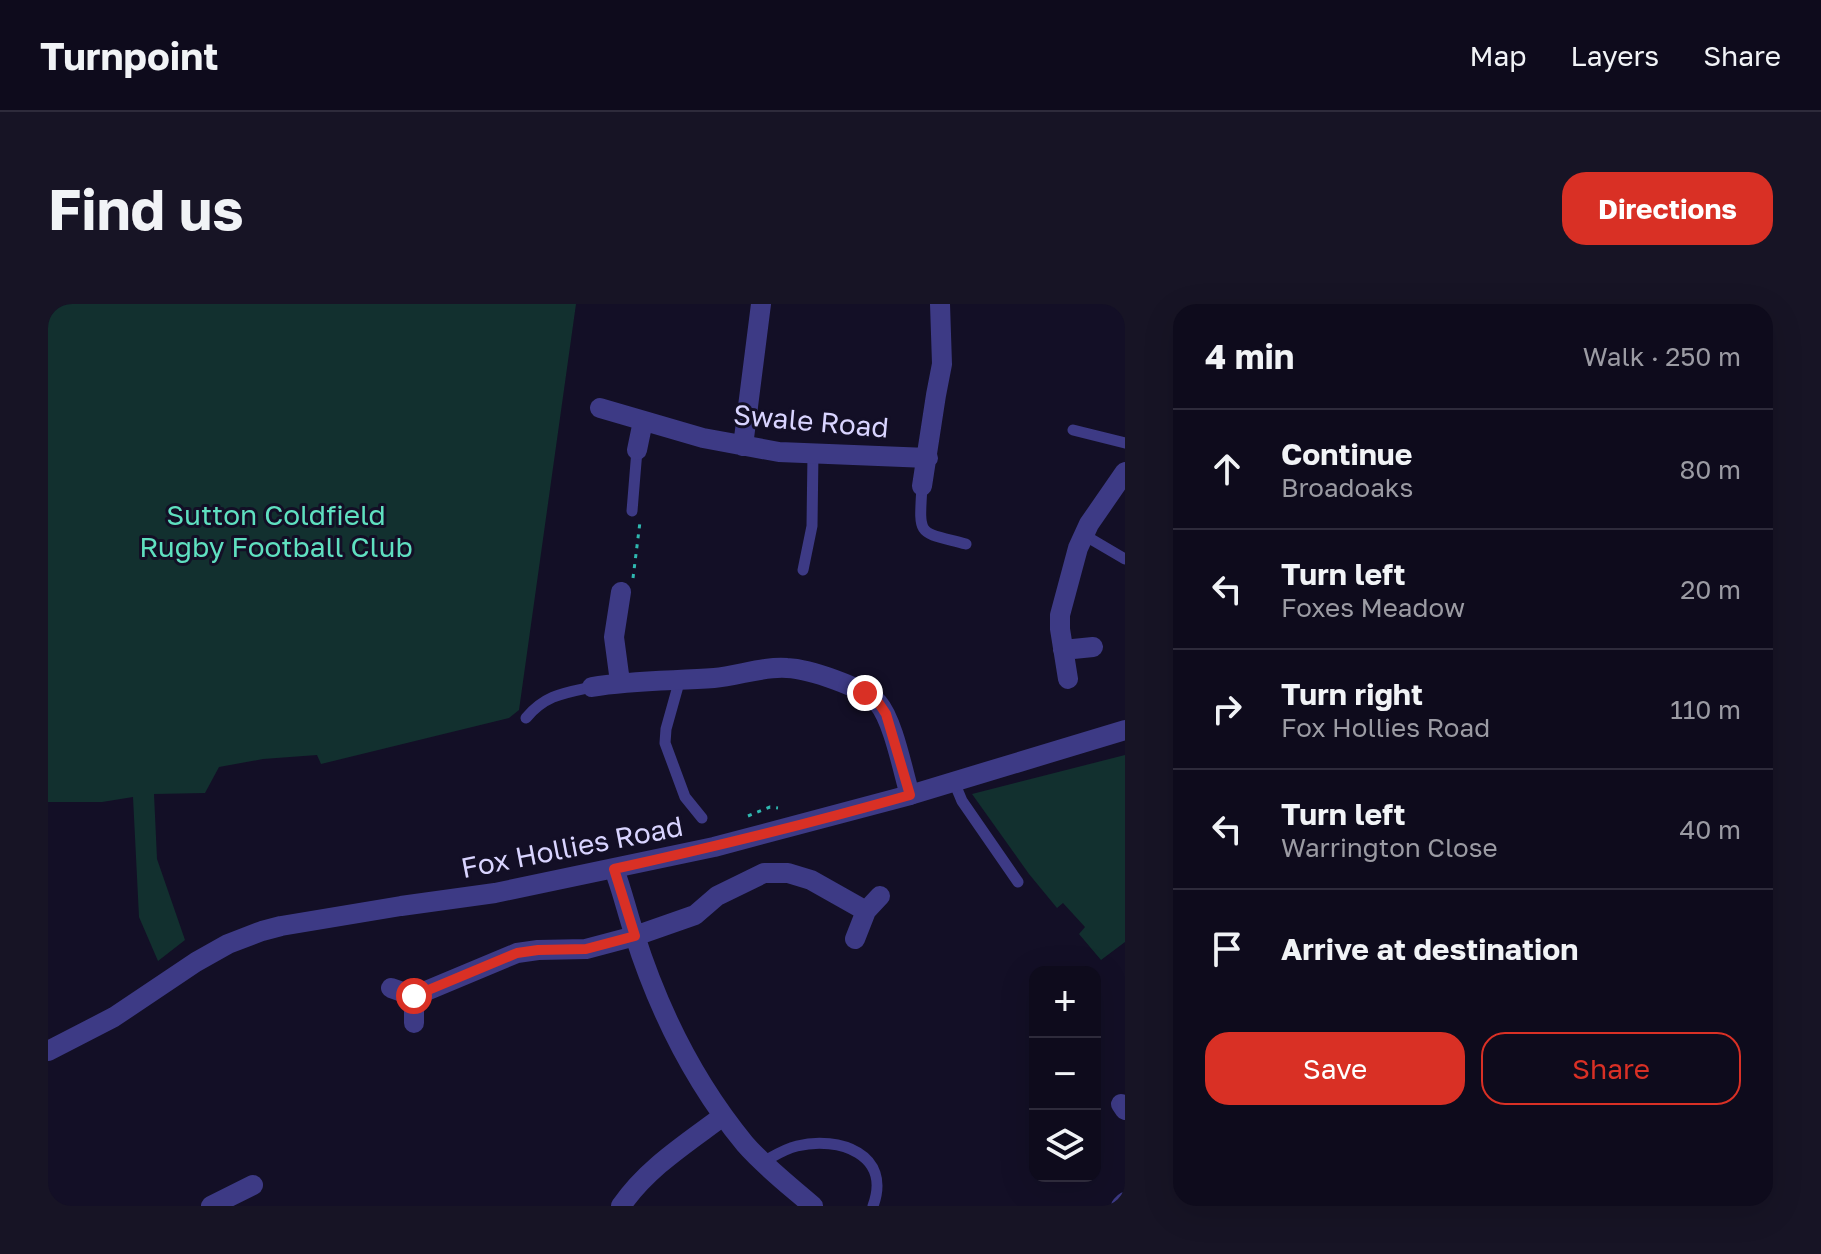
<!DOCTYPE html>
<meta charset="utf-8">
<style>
:root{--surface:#0e0b1c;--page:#171425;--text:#f1f3f6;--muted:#9b9ba3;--line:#2e2b3b;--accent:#d93025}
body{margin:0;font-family:"Golos Text",sans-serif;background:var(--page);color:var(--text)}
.controls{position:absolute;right:24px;bottom:24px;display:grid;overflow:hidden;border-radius:16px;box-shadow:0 8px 32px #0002}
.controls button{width:72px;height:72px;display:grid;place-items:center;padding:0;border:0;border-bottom:2px solid var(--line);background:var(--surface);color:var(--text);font:40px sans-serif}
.stop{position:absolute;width:24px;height:24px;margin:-18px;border:6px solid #d93025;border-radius:50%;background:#fff}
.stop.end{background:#d93025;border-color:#fff;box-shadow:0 2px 8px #0008}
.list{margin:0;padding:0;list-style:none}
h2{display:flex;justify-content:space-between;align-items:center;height:104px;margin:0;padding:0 32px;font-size:34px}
h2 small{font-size:26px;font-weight:400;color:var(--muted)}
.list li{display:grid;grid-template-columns:52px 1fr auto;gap:24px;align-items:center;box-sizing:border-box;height:120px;padding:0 32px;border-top:2px solid var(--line)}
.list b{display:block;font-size:30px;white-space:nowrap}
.list p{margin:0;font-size:26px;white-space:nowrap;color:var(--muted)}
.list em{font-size:26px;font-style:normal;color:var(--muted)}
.actions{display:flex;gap:16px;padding:24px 32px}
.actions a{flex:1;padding:18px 0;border:2px solid var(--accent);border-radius:24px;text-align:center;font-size:28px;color:var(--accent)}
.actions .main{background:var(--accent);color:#fff}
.icon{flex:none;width:44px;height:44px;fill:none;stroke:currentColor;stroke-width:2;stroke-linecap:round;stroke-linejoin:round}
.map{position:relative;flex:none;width:1077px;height:902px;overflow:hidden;border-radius:24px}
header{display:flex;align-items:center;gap:48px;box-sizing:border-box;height:112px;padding:0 40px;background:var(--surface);border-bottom:2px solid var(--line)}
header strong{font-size:38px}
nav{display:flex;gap:44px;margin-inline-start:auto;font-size:28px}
.intro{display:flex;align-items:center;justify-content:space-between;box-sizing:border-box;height:192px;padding:0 48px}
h1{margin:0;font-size:56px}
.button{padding:20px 36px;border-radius:24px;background:var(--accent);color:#fff;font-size:28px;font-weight:700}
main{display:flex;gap:48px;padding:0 48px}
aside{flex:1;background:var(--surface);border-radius:24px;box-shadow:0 8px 32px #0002}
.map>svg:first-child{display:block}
</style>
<header>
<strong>Turnpoint</strong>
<nav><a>Map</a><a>Layers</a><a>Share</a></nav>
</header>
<div class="intro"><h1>Find us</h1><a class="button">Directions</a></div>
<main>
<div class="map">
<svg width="1077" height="902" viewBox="0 0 1077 902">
<rect width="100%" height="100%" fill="#130f26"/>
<path fill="#12302f" d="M0,0H528L471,406L461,414L273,460L269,451L215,455L171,463L157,489L106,490L109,555L137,636L110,657L91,613L85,493L54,498H0Z
M1077,451V638L1053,656L1031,630L1037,623L1015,599L1009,604L981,570L924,490Z"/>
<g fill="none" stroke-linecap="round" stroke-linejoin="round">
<path stroke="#2fb8b0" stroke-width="3" stroke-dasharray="4 6" stroke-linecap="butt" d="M585,274L592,218
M700,512L722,503L730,504"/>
<path stroke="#3d3a85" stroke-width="11" d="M1025,126L1077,139
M874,182C871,234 869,227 918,240
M584,207L589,146
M1036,231L1077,255
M755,266L764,222L765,149
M632,375L618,425L617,439L637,493L654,514
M478,414C497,391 516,389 544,383
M906,478L914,497L970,578
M715,858C726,852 736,845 749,842C791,832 844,850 825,902"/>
<path stroke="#3d3a85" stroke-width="20" d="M552,104L655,134L731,148L880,154
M695,142L713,0
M589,146L595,117
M874,182L888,91L894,60L892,0
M1015,346L1045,343
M1020,375L1012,325V311L1030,244L1041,220L1077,168
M572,378L566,333L573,288
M544,383C585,376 626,377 666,374C690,372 716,362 739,364C761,365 815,383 830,399C845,416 855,468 862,491
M566,565C574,586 579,608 586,629C610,705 646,778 697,840C717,863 742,882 765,902
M807,635L818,607L832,592
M343,684L366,692V719
M366,692L469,649L490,646L538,645L587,632L647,611L669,592L716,569H740L763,576L818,607
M1073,800L1077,806
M163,902L205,881
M573,902C599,864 639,839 675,812
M1073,902L1077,898"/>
<path stroke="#3d3a85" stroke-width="20" d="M0,747L66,713L148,658L180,640L214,627L233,622L353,602L447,589L666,543L862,491L1077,426"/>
</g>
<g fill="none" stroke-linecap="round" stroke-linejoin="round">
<path stroke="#d93025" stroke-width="10" d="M366,692L469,649L490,646L538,645L587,632L566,565C666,543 764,519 862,491L838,410L830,398L817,389"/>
</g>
<g text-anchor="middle" stroke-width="6" stroke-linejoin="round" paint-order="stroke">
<g font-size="28" fill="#d9d4ff" stroke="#130f26">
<text transform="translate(763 117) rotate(5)" y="10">Swale Road</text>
<text transform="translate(524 543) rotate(-11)" y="10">Fox Hollies Road</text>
</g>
<g font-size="28" fill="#5fe0c0" stroke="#130f26">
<text x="228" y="221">Sutton Coldfield<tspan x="228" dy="32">Rugby Football Club</tspan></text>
</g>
</g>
</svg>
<div class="controls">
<button>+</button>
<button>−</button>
<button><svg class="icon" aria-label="layers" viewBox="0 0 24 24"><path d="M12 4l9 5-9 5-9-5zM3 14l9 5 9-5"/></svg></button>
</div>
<div class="stop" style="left:366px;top:692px"></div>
<div class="stop end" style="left:817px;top:389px"></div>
</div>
<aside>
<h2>4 min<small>Walk · 250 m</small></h2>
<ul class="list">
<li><svg class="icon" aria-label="ahead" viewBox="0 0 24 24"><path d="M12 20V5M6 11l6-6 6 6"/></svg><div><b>Continue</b><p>Broadoaks</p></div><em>80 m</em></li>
<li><svg class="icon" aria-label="left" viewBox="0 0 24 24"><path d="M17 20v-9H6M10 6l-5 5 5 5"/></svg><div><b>Turn left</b><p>Foxes Meadow</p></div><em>20 m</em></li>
<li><svg class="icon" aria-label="right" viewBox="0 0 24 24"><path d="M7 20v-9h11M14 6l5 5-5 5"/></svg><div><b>Turn right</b><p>Fox Hollies Road</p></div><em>110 m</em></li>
<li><svg class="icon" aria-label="left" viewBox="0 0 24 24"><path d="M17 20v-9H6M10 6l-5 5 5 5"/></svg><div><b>Turn left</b><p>Warrington Close</p></div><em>40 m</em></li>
<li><svg class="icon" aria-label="arrive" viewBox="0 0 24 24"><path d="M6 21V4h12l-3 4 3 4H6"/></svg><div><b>Arrive at destination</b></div></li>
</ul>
<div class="actions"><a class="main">Save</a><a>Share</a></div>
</aside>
</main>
